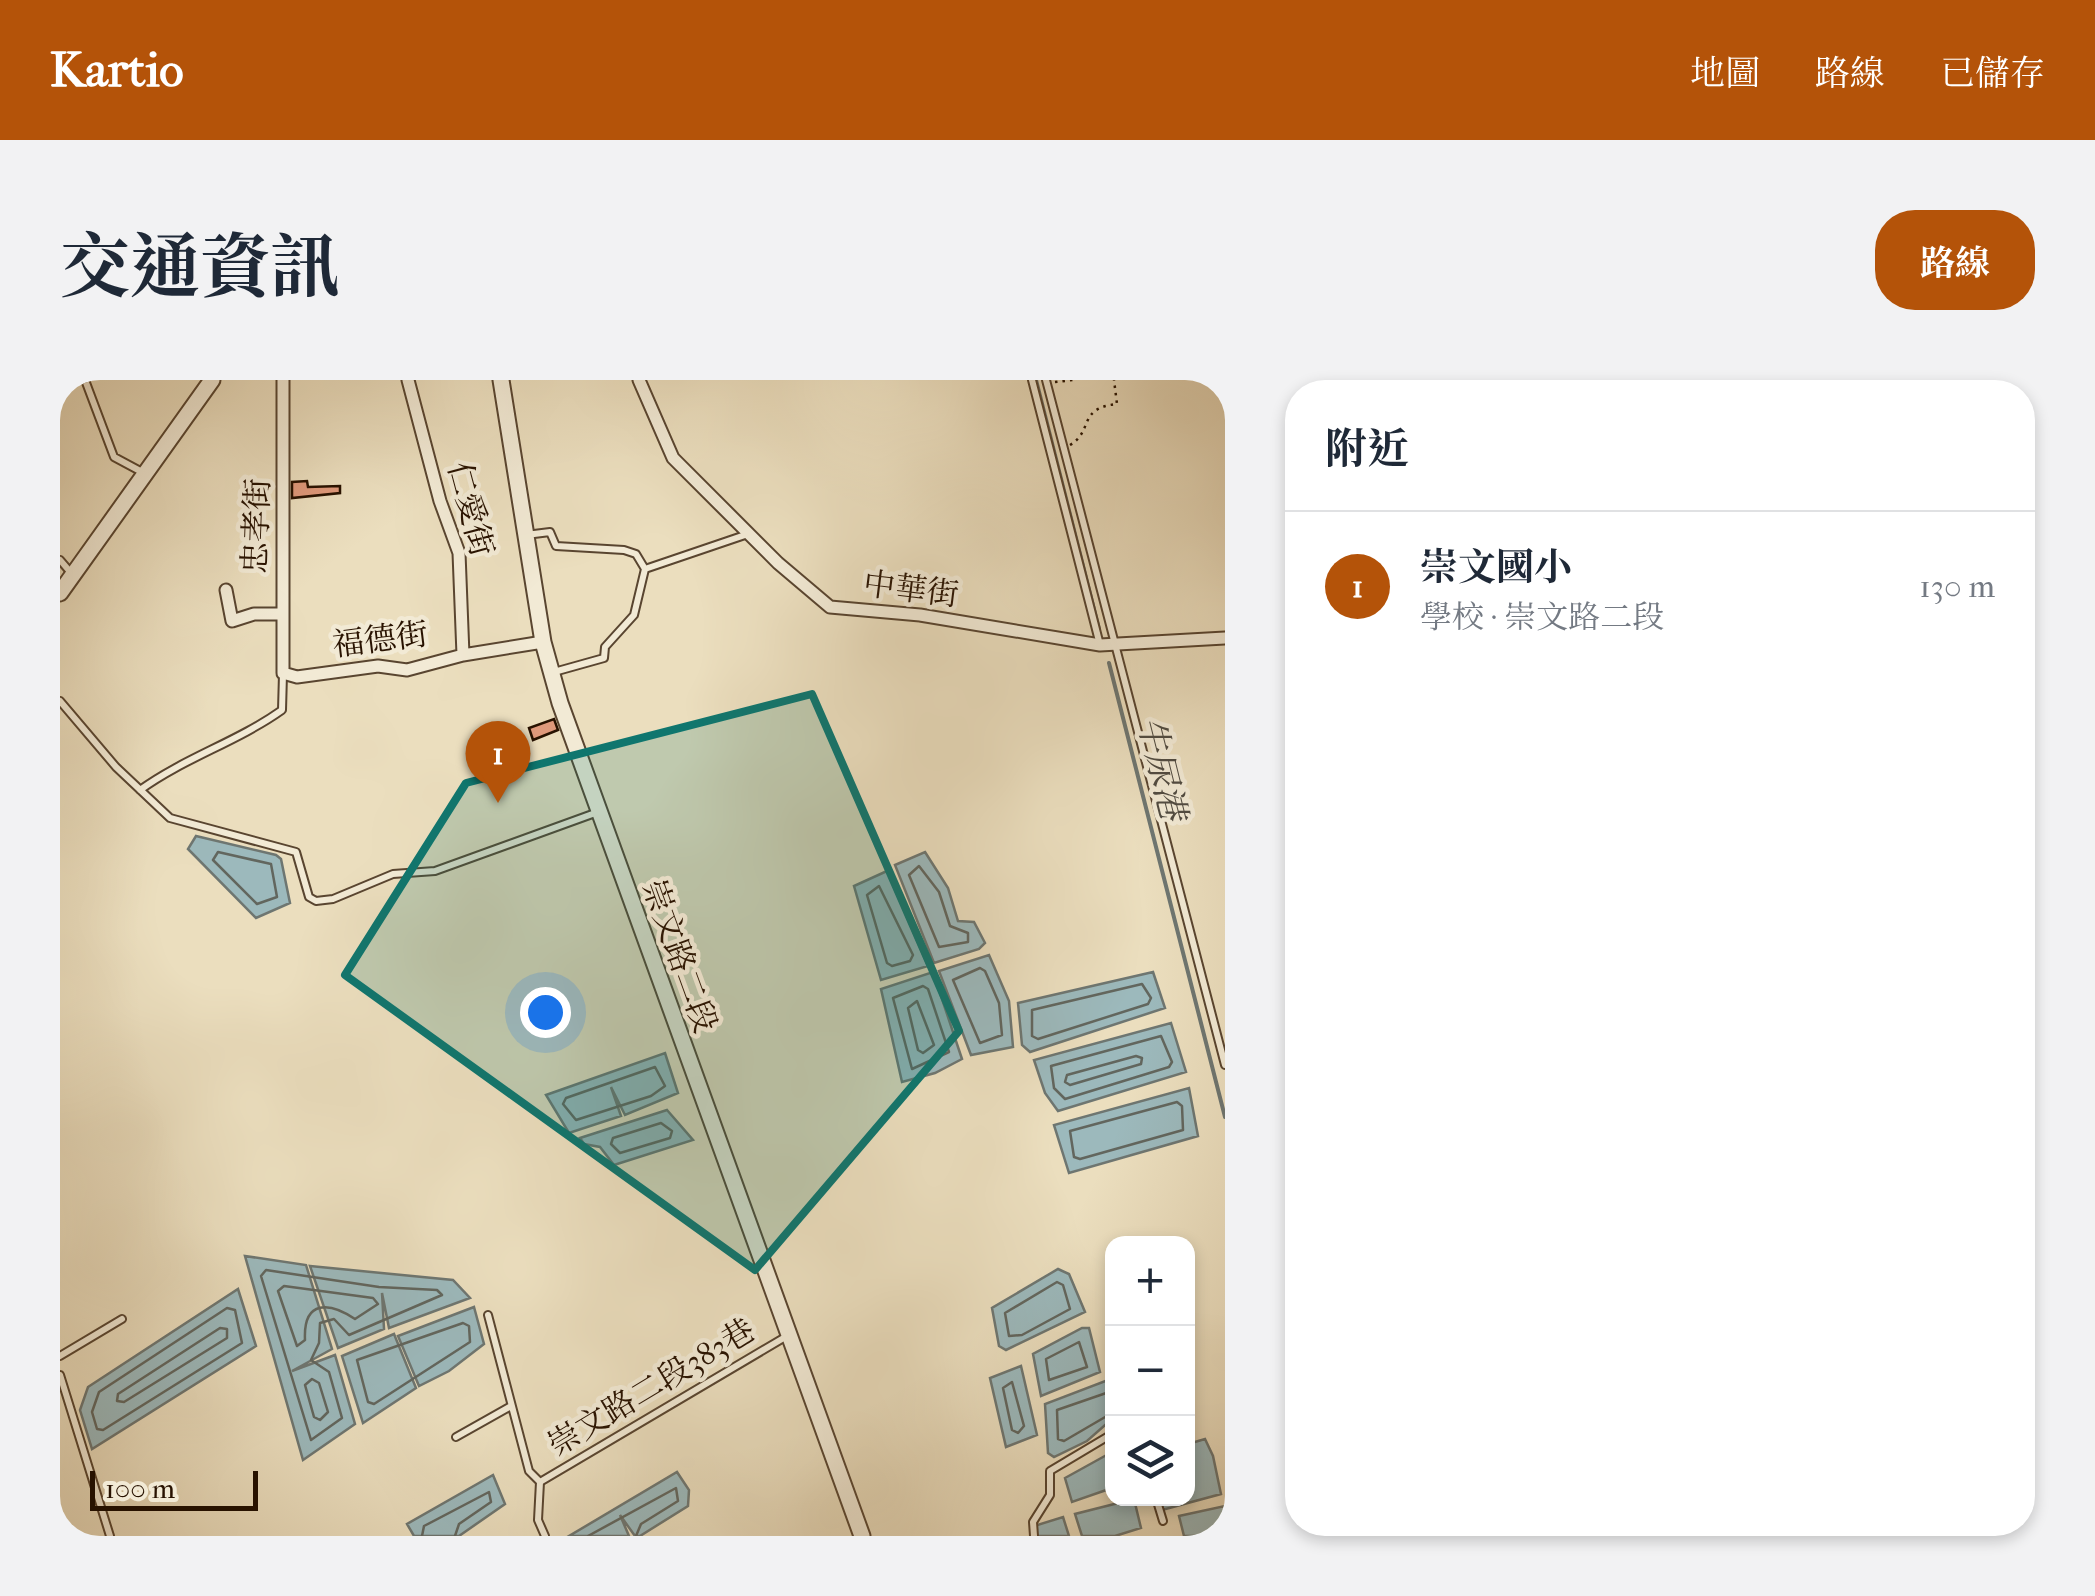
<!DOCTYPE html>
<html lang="zh-TW">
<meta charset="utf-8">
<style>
:root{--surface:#fff;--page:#f2f2f3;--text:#1f2937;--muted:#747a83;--line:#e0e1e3;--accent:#b45309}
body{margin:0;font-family:"IM FELL French Canon","Noto Serif TC",serif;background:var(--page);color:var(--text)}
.controls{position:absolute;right:30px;bottom:30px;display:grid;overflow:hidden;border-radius:20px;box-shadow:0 5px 15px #0003}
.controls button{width:90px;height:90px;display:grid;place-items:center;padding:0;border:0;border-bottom:2px solid var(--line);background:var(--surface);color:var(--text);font:50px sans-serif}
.scale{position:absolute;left:30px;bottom:25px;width:168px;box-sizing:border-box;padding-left:10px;border:5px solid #281200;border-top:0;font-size:28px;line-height:35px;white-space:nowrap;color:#281200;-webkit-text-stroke:8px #f2ead5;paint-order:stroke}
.you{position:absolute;left:485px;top:632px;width:35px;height:35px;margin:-25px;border:8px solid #fff;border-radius:50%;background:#1a73e8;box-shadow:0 0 0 15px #1a73e833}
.badge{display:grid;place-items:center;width:65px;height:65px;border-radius:50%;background:var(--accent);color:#fff;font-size:32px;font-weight:700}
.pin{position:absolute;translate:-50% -82px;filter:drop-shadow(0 2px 5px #0008)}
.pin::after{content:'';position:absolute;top:52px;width:35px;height:30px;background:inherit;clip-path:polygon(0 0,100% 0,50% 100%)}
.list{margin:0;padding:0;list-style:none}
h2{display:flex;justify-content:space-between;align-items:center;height:130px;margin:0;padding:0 40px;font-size:42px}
h2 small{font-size:32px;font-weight:400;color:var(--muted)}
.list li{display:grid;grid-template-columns:65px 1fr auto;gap:30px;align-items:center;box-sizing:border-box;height:150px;padding:0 40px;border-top:2px solid var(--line)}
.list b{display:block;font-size:38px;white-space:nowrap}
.list p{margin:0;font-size:32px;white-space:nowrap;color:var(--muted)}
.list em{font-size:32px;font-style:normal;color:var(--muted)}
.icon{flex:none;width:55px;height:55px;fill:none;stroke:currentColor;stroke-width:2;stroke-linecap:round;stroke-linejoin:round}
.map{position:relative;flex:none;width:1165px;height:1156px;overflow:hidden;border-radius:40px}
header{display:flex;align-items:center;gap:60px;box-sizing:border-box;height:140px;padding:0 50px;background:var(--accent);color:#fff}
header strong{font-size:48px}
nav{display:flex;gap:55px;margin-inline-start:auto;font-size:35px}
.intro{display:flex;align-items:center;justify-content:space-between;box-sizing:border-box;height:240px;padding:0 60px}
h1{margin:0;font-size:70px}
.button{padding:25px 45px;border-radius:40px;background:var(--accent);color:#fff;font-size:35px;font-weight:700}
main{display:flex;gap:60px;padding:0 60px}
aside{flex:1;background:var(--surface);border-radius:40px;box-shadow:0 5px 15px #0003}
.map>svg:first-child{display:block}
</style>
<header>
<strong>Kartio</strong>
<nav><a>地圖</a><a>路線</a><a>已儲存</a></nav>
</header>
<div class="intro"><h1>交通資訊</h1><a class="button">路線</a></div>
<main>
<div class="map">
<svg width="1165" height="1156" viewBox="0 0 1165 1156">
<rect width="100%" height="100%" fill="#ebdebe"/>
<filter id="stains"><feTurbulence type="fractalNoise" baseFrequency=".002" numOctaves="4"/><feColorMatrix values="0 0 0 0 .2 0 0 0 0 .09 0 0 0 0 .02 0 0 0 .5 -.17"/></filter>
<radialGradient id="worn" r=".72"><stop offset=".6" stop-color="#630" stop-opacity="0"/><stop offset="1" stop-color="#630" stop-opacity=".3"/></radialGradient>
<path fill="#9cb9bc" stroke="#6e7671" stroke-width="2.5" d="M136,456L216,475L221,479L230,523L196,538L128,469Z
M865,472L888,508L898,541L914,542L925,563L919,569L874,583L835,485Z
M827,491L868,586L821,600L794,506Z
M929,575L949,621L953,667L911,675L879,591Z
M873,592L902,679L875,693L842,702L821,609Z
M1093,592L1105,628L970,672L962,665L958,623Z
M1111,643L1126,692L998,731L985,713L974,680Z
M605,673L618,713L565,735L551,707L561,736L509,753L486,715Z
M1129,708L1138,756L1009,793L994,745Z
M607,730L633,760L554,785L540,767L524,764L520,758Z
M185,876L246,885L272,969L232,991L275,975L295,1044L243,1080Z
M250,886L393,900L410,918L329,948L322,913L324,949L278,968Z
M998,889L1009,894L1025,932L946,970L939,966L932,928Z
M178,909L196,966L32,1069L20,1030L28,1007Z
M414,927L424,964L389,991L359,1006L338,956Z
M1022,948H1029L1040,992L981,1016L973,974Z
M334,954L356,1008L303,1043L282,976Z
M961,986L977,1055L946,1067L930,998Z
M1048,1000L1052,1039L1027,1061L994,1077L988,1073L985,1024Z
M1145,1059L1153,1076L1161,1114L1102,1130L1098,1119L1128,1118V1064Z
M1052,1072V1108L1012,1122L1005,1098Z
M617,1092L629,1110L628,1126L580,1156H575L560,1135L569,1156H509Z
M433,1095L445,1124L399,1156H354L347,1144Z
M1074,1119L1081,1148L1055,1156H1022L1015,1134Z
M1165,1126V1156H1124L1119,1136Z
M1003,1137L1009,1156H974L971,1147Z"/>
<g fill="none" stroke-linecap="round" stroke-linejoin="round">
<path stroke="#62665e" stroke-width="2.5" d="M158,472L211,484L217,517L197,524L153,480Z
M859,486L879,512L890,546L908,553V562L879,567L849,495Z
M819,506L853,575L850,581L832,586L827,583L807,515Z
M920,588L925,591L939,623L942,655L920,663L893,600Z
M1082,604L1091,618L1088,624L978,659L972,656V630Z
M863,606L868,609L889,672L852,689L833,618Z
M857,621L874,665L863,673L858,670L848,628Z
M1101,656L1112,682L1109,687L1005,719L994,708L991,686Z
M1076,676L1082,678L1081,684L1010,705L1005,702L1007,695Z
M595,687L605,706L591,716L516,740L503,724L506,718Z
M1117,722L1122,726L1123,750L1020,779L1014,777L1010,751Z
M601,743L612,751L610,758L560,773L551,764L553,758Z
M206,890L319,907L377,910L382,915L289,955L274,939L260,943L259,963L251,980L269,992L282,1038L251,1060L201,896Z
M997,902L1003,905L1010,929L962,955L949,956L945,933Z
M224,906L313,918L318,924L295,939C270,922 243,919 245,960L237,966L218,911Z
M167,928L175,930L182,963L43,1050L37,1049L32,1032L39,1012Z
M403,943L409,946L410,962L314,1024L308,1022L297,980Z
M160,948L167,949V958L64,1022L57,1021L58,1014Z
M1019,962L1027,987L989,1000L986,979Z
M252,999L259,1003L268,1032L260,1040L254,1037L245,1005Z
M952,1002L964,1046L958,1053L952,1050L943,1008Z
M1052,1011L997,1030L998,1059L1004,1061L1052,1033
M362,1156L364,1146L429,1112L431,1122L399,1144L395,1156
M528,1156L616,1108L618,1121L581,1144L576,1156"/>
<path stroke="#6e7671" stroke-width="4" d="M976,0L1039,249
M1049,283L1165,737"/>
</g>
<path fill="#df997b" stroke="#281200" stroke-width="2.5" d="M247,101L248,107L280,106V113L232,118V102Z
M494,339L498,350L473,360L469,348Z"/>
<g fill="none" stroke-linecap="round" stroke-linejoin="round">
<g stroke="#594530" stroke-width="10">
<path id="service" d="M25,0L54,77L82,92
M972,0L1040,265
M986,0L1165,685
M466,155L490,152L496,166L564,170L576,174L585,189
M0,180L12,194
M494,292L544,278L545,267L574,235L585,189L688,154
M0,321L56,387L110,438L236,472L249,517L256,521L273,519L333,494L375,491L538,432
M80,410C124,378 177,362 222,330L223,294
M428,935L469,1091L480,1102L478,1140L485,1156
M0,976L62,939
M0,995L50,1156
M396,1057L451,1026
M480,1102L727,956
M1096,1118L1103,1141
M974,1156L973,1142L990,1115V1091L1052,1054"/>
</g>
<g stroke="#594530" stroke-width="15">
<path id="minor" d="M223,0V293L237,297L318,286L347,290L403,275L483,262
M348,0L380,121L399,173L403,275
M579,0L613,78L718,183L770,227L860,235L1040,265L1165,258
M166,210L172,241L194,234H222"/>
</g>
<g stroke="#594530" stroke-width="19">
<path id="tertiary" d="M441,0L483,262L500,323L802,1156
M0,213L152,0"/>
</g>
<path stroke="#281200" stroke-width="2.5" stroke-dasharray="2.5 5" stroke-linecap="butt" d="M995,2L1013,0
M1010,65C1034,51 1017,28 1057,24L1054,0"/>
<use href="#service" stroke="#f2ead5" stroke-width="6"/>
<use href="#minor" stroke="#f2ead5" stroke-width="11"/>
<use href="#tertiary" stroke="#f2ead5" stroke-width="15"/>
</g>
<path fill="#0f766e" fill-opacity="0.2" stroke="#0f766e" stroke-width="8" stroke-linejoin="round" d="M752,314L899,651L695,890L285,595L406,403Z"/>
<g text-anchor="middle" stroke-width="9" stroke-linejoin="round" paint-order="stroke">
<g font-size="32" fill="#281200" stroke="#f2ead5">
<text transform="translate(411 129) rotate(75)" y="11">仁愛街</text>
<text transform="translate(196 146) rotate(-88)" y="11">忠孝街</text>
<text transform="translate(851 209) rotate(7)" y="11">中華街</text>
<text transform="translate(320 259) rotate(-7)" y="11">福德街</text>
<text transform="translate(620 576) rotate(70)" y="11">崇文路二段</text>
<text transform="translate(591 1007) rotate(-31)" y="11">崇文路二段383巷</text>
</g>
<g font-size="35" font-style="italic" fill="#514c42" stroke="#f2ead5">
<text transform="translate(1102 388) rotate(76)" y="12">牛尿港</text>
</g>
</g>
<rect width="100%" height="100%" filter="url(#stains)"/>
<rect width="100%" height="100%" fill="url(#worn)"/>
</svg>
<div class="controls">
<button>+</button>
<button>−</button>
<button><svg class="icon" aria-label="layers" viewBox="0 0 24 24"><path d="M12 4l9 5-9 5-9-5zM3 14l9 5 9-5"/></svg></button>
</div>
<div class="scale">100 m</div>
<div class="you"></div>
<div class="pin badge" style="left:438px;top:423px">1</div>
</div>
<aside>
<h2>附近<small></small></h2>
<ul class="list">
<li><span class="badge">1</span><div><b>崇文國小</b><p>學校 · 崇文路二段</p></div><em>130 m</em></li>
</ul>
</aside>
</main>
